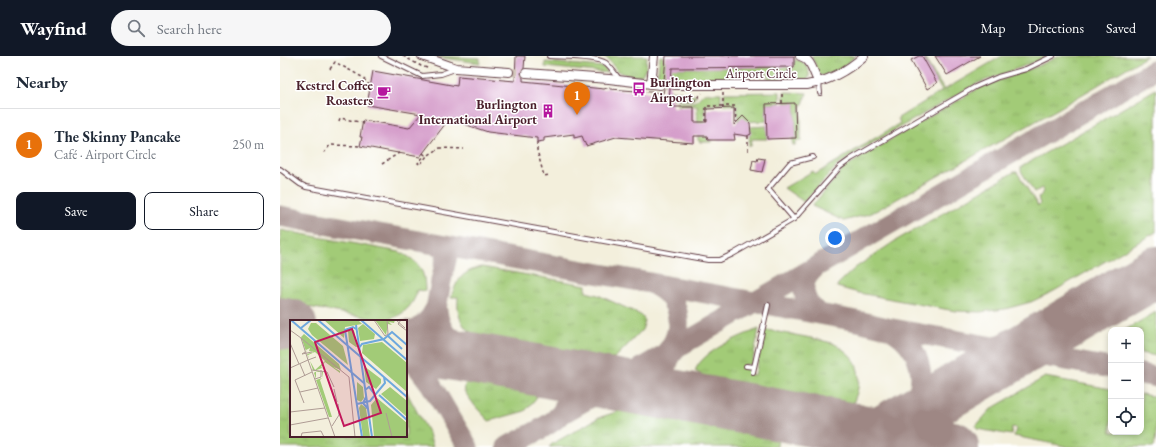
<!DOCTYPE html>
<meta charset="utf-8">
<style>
:root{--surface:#fff;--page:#f6f6f7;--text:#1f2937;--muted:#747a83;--line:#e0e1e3;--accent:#111827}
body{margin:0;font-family:"EB Garamond",serif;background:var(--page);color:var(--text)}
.controls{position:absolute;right:12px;bottom:12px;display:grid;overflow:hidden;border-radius:8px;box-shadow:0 2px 6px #0003}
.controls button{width:36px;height:36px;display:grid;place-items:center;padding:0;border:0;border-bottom:1px solid var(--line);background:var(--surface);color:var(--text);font:20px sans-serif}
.you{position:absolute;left:555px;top:182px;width:14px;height:14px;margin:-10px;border:3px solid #fff;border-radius:50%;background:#1a73e8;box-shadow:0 0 0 6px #1a73e833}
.badge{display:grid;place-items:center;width:26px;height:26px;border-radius:50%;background:var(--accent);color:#fff;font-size:13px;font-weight:700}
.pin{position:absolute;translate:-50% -33px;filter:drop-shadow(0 1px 2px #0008)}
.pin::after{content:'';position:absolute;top:21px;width:14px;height:12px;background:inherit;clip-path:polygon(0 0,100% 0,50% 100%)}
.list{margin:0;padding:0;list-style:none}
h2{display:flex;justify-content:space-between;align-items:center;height:52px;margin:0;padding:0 16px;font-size:17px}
h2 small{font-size:13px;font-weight:400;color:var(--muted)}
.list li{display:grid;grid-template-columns:26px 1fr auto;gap:12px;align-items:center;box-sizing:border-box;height:72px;padding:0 16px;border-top:1px solid var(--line)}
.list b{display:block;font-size:15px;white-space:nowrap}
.list p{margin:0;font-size:13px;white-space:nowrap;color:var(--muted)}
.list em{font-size:13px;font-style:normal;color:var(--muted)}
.actions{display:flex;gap:8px;padding:12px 16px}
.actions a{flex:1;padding:9px 0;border:1px solid var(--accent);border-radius:8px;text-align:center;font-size:14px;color:var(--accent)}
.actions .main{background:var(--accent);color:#fff}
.icon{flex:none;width:22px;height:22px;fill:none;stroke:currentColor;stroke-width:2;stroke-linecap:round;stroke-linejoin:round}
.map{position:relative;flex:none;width:876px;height:391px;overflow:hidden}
header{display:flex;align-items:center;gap:24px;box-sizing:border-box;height:56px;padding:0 20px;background:var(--accent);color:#fff}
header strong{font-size:19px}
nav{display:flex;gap:22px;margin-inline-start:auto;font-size:14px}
.search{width:280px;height:36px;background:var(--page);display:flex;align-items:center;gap:10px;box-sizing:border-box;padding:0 14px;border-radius:22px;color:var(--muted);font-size:15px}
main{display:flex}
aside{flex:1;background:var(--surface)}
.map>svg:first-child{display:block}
</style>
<header>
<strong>Wayfind</strong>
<div class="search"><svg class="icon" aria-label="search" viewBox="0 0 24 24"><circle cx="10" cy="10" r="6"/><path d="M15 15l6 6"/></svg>Search here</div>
<nav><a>Map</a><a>Directions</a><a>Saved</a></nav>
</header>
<main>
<aside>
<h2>Nearby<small></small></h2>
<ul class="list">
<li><span class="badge" style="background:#e8710a">1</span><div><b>The Skinny Pancake</b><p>Café · Airport Circle</p></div><em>250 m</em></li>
</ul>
<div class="actions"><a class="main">Save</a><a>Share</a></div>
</aside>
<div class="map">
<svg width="876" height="391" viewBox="0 0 876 391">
<defs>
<pattern id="grass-tufts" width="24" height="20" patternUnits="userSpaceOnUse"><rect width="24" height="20" fill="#a2cb77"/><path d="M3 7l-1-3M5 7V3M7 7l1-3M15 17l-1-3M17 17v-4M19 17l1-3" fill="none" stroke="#8dae67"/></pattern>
</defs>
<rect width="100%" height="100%" fill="#fff"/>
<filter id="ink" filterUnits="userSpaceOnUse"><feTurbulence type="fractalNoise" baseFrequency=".025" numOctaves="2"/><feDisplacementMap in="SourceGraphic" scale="8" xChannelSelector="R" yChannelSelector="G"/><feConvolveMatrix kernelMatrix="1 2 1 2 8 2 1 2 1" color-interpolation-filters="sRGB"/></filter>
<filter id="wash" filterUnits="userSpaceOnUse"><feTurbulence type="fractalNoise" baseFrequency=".012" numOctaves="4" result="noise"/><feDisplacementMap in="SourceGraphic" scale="16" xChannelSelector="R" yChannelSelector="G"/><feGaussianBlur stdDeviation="0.9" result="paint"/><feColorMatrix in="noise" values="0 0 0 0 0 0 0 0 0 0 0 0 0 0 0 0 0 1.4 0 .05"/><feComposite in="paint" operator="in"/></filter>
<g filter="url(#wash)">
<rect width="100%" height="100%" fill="#f3efdc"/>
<path fill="url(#grass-tufts)" stroke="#767551" d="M155,0L200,2V7L163,2Z
M324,0H367L366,12L362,19C355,22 344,19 337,14C332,10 330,3 324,0Z
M380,0H383L384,5L388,6L396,12L509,11L500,24H488V17H453V24L399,25L398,22H387L386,25H378L377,22Z
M531,0H576L560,13L543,20L538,18L535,8Z
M642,0H643L664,34L722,0H768L760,4L696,28L580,94L557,110L524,146L504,132L533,115L536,118L620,67L618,62L662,35Z
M779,0H867L776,54L592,157L564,165L532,150L564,112L591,95L701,31L756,11Z
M514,4C524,3 530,12 529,22L527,24H504L514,11Z
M265,6L323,11L329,17L265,11Z
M876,33V176L774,235L751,246L725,253L700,256L675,255L579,237L557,231L558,228L575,212L615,185L734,116H737L758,150L760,148L758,142L764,136L762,132L754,136L741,115V111Z
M388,35H401L407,40L417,39L412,44H404L387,41Z
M500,36V47L486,48L487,65L458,66L457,49H444V37Z
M504,36L527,37L523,48L521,49V85H516L515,89H513L512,83L516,82L515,47H504Z
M426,37H441V48L425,49L424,80H427L428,84H431V86H420L418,84L417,50L397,49V46C404,46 413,48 418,43C422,40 421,38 426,37Z
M487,70V83H472L471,90H469L470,71Z
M0,174L120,196C139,206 145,213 145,235L138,234C132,252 120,263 101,264L0,246Z
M202,211L306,229V236L318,239L355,256L362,260L365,265L362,274L335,302H307L207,284C185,277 176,265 178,241H171C177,223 183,215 202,211Z
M876,256V300L861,297V274H845Z
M479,273L472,309L465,308L464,311L470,313L471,319H475L484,276L487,274C508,278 531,281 552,287C556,288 561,292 565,295C584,309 581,333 571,351L436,326L415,315C422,295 460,280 479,273Z
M0,290L11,292V380H126V335L149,378L153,391H0Z
M765,321L831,333V376H861V338L876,341V379L874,391H789L734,380L736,372L732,371L731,379L697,373L696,370L711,353Z
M189,324C212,325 238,327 257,341L245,355L209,365L195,350L184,335L185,329Z
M342,354L368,355L478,374L498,379L497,391H269L272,388L318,362Z"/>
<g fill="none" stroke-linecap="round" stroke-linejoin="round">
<path stroke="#9e8784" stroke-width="21" d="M0,160L475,246L582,266L607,272L831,312
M169,191L161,225L146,309L150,327L188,391
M536,211C517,226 522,246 540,258
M373,228C377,231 383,234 386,237C404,255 401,282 384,299
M157,254C160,283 179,291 202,304L203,302
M610,273C639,289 650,321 632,351C629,356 624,361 620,365
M126,279C140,274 149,266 156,252
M397,292C385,305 381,321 396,334C401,339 409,341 416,344
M126,301L137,310L150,327
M861,318L876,321
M327,332L876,13
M278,360L327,332L340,330
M227,391C241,383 267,372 278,361C293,345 284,328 269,317"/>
<path stroke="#9e8784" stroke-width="52" d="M0,267L11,269
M126,290L673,391
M585,386L876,216"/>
</g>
<g id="blocks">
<path fill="#d59ecb" d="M236,0H245L244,12L241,17L243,22V25L324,33L330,31V33L383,37L385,29L384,25L386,0H514V11L392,12L391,25L389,29L390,33L389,43H393L392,51H414V66H427V53L454,52V69L463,60L470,67L471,78L467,80L454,78L455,84H428L427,80H414V87L336,81L306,90L302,80L294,82V78L264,82V85L257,86V82L208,76L169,63L140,101L80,90L82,81H80L83,64L129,72L141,58L87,49L93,15L177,30L178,20L235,25Z
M639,0H642L657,27L647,33L631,4Z
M655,0H700L667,19Z
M515,47L516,82L487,83L486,48Z
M478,102L485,103L482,116L471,114L473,104L477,105Z"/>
</g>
</g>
<g filter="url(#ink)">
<use href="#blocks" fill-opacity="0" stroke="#633e46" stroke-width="1"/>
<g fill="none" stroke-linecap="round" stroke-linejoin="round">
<path stroke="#d1c5b9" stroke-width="8" stroke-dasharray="8 4" stroke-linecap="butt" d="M229,16L246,17
M380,29H394"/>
<g stroke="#633e46" stroke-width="6">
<path id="service" d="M101,0L142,20L161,18L175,13
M269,0C282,1 316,0 326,7C331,11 336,19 340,24
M539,27L540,37
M0,113L20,128L26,131L428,204H440L453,198L514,163L560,111L571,103L695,31L718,21L746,13L773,0
M514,163L488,133L510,107L533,101
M466,310L474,311
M473,316L488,249"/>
</g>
<g stroke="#633e46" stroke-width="10">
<path id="minor" d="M142,0L176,12L229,16
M520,0C532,3 533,17 539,27
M246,17L329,23L380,29
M371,28L374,0
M394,29H527C549,25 567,15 584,0"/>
</g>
<path stroke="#633e46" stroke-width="1.5" stroke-dasharray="3 3" stroke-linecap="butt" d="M123,0L141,10L150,13
M50,13L55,6L82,21L90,30
M504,22L511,11
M443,37V53
M395,45L408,46L415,44L422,37
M502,47V37
M59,65L60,62L84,67
M426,66V50H455L456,66
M257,86V94L264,120L269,119
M468,95V79
M44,97L50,89L80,90
M143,97L145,99L138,107L140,109L147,100L160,92L184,93
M102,108L119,97"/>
<use href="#service" stroke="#fff" stroke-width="4"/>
<use href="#minor" stroke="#fff" stroke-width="8"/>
</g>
</g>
<defs>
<g id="bus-bare" transform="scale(1.08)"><path d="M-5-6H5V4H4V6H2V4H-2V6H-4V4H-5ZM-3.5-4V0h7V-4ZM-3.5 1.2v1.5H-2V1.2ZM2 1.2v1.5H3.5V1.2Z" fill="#b5179e" stroke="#fff" stroke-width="2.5" paint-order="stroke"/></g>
<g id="cafe-bare" transform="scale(1.08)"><path d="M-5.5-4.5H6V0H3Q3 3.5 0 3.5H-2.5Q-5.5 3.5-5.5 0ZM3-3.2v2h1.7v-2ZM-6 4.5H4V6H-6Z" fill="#b5179e" stroke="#fff" stroke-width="2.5" paint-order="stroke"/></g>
<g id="building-bare" transform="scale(1.08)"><path d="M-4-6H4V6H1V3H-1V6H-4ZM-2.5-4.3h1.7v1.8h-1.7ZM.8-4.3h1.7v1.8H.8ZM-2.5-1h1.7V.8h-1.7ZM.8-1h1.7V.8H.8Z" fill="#b5179e" stroke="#fff" stroke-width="2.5" paint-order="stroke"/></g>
</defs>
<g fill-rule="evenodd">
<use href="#bus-bare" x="359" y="33"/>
<use href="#cafe-bare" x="104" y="36"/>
<use href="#building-bare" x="268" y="55"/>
</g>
<g text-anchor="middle" stroke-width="3" stroke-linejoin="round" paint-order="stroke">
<g font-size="13" fill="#4a1f2b" stroke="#fff">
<text x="481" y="22">Airport Circle</text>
</g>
<g font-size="13" font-weight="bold" fill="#4a1f2b" stroke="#fff" text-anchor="end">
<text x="370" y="31" text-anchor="start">Burlington<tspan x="370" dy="15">Airport</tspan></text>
<text x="93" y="34">Kestrel Coffee<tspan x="93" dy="15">Roasters</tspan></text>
<text x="257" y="53">Burlington<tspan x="257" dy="15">International Airport</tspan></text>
</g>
</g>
<g transform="translate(10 264)">
<rect width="117" height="117" fill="#f3efdc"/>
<path d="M34,0H68L72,4L55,7L54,18ZM85,0H105L104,3L99,2L102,5L98,4L96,15ZM21,3H26L53,26L58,45L22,15L18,9ZM73,4L85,14L84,19L70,21L68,8ZM64,10L67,27H66L59,22L58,11ZM14,14L49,44L51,50L43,47L50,51V53L35,42L31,47L38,52L32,48L24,51L23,50L20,41L25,50L35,41L25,32L18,35L19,39L17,34L24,32L19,31L20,28L16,30L17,34L11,17ZM92,22L117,43V72L72,33L73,25ZM74,46L91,59V63L86,69L76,62ZM29,51L33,52L32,58L30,60L42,97H39L26,60L32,58V52H26V59L24,53L25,52ZM67,62L73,67L74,78L71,82L67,80ZM100,67L117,81V97L91,74ZM87,78L117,103V117H84L81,85ZM71,84L76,88L80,117L73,116L69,88Z" fill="#a2cb77"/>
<path fill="none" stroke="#6ea8de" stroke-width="2" d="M1,0L75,64M28,0L117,77M71,0L117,40M66,5L82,117M11,8L21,0M66,9L63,7L55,10L72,117M98,16L112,29M69,28L72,24L94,19L102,12L117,25M75,70L79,67L85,75M89,75L117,100M76,77L73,83L78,89M67,84L80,81L95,63L94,57"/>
<path fill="none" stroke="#af9c95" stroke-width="1" d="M84,0L95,16L98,14L97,0M106,0L115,8M111,0L108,4L117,11M0,10L11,18M0,23L9,44M15,32L12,34L22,32M26,37L18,40L11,18L59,57L65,117M10,44L15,56M0,48L18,40L45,117M22,50L37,52L44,67M25,59L31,57V50M44,69L47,82M10,72L28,68M14,83L5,60L22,52M0,92L35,88M96,93L102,117M0,105L38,98M42,106L49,95L48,84M11,117L12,113L31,111L34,117"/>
<path fill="#c2185b" fill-opacity="0.15" stroke="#c2185b" stroke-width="2" d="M62,9L91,93L54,106L25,22Z"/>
<rect width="117" height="117" fill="none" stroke="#4a1f2b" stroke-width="2"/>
</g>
</svg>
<div class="controls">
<button>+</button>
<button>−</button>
<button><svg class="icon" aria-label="locate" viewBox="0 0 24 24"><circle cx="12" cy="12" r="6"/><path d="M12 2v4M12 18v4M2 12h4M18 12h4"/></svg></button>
</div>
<div class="you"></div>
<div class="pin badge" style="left:297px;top:59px;background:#e8710a">1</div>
</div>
</main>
